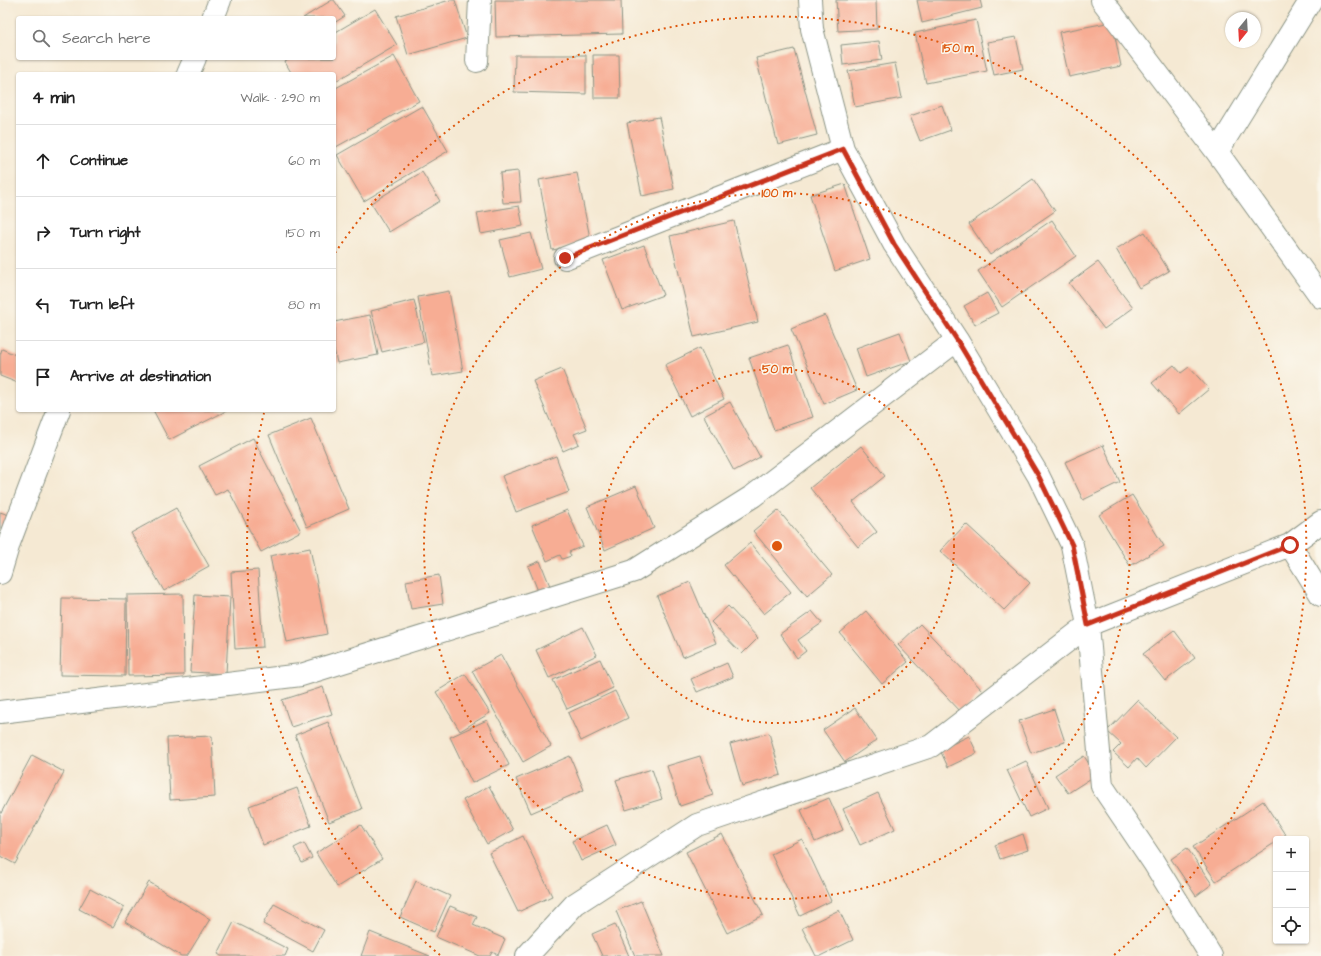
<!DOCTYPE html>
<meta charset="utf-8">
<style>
:root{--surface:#fff;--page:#f2f2f2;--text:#222;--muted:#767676;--line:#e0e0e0}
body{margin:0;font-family:"Architects Daughter",sans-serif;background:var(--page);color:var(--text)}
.controls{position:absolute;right:12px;bottom:12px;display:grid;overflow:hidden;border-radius:4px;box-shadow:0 1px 3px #0004}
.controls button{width:36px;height:36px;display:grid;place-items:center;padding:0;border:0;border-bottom:1px solid var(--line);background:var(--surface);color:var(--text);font:20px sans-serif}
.compass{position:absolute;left:1225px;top:12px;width:36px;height:36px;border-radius:50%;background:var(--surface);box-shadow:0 1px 3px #0004;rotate:198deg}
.stop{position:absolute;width:12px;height:12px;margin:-9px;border:3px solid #c8321e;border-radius:50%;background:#fff}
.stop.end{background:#c8321e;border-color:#fff;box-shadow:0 1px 4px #0008}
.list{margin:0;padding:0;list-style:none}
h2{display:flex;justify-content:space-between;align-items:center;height:52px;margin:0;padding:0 16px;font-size:17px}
h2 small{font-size:13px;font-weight:400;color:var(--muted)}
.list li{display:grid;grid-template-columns:26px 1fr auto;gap:12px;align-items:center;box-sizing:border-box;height:72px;padding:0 16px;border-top:1px solid var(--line)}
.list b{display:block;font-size:15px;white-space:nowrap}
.list em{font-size:13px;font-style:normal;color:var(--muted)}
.icon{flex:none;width:22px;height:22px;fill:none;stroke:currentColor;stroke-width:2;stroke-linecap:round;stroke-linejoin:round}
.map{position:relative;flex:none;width:1321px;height:956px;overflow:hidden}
.search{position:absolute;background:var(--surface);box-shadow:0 1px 3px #0004;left:16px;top:16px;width:320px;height:44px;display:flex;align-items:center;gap:10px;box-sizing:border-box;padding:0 14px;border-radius:4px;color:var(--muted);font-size:15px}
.panel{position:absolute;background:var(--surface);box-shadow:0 1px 3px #0004;left:16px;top:72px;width:320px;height:340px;border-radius:4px}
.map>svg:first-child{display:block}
</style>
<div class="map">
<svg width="1321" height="956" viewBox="0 0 1321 956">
<rect width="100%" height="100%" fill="#fbf7ec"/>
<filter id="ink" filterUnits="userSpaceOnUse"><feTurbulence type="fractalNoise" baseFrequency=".025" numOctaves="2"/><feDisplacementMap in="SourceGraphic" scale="8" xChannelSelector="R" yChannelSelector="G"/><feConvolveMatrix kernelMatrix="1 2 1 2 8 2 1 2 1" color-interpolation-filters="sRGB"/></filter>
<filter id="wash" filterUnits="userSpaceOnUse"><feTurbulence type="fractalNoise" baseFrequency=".012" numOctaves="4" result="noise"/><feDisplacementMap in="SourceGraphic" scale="16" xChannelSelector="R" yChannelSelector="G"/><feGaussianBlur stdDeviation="0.9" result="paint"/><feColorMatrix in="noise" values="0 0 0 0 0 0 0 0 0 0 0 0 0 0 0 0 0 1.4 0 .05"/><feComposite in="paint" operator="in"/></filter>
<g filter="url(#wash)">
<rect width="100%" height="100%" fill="#f5e9d3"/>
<g id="blocks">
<path fill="#f7ad94" d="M332,0H334L345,16L334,23V18H303Z
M450,0H455L467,38L408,55L396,16Z
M495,0H621L622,34L496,37Z
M836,0H876L877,29L838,31Z
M917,0H980L982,8L922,23Z
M375,9L397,45L334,82V74H292L285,62L291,58H334V33Z
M976,20L987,71L926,83L915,33Z
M1112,22L1121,66L1069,77L1059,32Z
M1016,37L1023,69L994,75L987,42Z
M879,41L882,60L843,65L841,45Z
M794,49L817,135L778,145L756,58Z
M515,55H586V94L514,92Z
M593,55H619L620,98H594Z
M394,56L419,101L336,147L334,143V89Z
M895,63L902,98L855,107L848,71Z
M942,105L951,130L920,141L910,116Z
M422,106L448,151L364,201L337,155Z
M659,117L674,189L642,196L627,123Z
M518,171L521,202L503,203L500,173Z
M422,172L440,201L389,232L371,203Z
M577,173L591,243L552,250L539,180Z
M1033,179L1055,211L990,255L969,224Z
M845,184L870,259L835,271L810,195Z
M519,206L523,226L481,234L477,213Z
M1052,220L1076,256L1002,307L978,271Z
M734,221L758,322L694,337L670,236Z
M1145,232L1169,271L1139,288L1116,249Z
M531,233L541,269L510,277L500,240Z
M644,245L663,295L622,310L603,260Z
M1098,262L1133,308L1104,329L1069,283Z
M449,291L463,371L432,376L418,297Z
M987,293L998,313L975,325L964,306Z
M414,300L424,342L382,352L371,311Z
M370,315L378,355L337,363L334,349V322Z
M825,315L857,390L824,404L791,329Z
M900,332L911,361L866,377L856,348Z
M788,345L813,417L774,430L749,358Z
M700,348L724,399L690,416L665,365Z
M2,349L18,356V383L0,376V355Z
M1174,365L1181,373L1189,367L1209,389L1179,414L1152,383Z
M562,369L587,429L574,434L579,444L563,451L533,381Z
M730,402L760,457L734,471L704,416Z
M153,410H228L169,440Z
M311,418L349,509L307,527L269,435Z
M253,438L301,531L261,552L228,489L215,495L199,466Z
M1103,445L1120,482L1083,500L1065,462Z
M861,446L885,476L853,502L877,532L858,547L810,488Z
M556,456L569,492L516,512L502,476Z
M636,486L654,528L605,550L587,507Z
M1132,495L1164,546L1130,566L1099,515Z
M176,508L209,566L164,591L131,533Z
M567,510L583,546L569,552L571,556L562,559L560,555L547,561L532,525Z
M778,510L832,575L807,596L753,531Z
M0,512L9,515L1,535H0Z
M966,524L1030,583L1004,610L940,551Z
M750,543L791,592L764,614L724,565Z
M310,548L327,634L287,642L270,556Z
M540,561L550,586L538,591L528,566Z
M258,570L263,647L235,649L231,572Z
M439,575L443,604L411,609L406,581Z
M690,582L716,643L683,657L657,596Z
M183,594L184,675L128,676L127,595Z
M195,595L230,597L226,674L190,672Z
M62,598L126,599L125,676L60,675Z
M728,606L758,638L742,654L711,622Z
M812,611L822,623L798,640L806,651L797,658L780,634Z
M866,611L908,662L882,684L840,633Z
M920,624L983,691L961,712L898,645Z
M583,627L597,655L549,678L536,650Z
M1174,630L1195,658L1165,681L1143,654Z
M501,655L551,746L523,762L472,671Z
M600,659L613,688L567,709L553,680Z
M727,663L733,677L697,692L691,679Z
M465,674L490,713L460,731L436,692Z
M323,687L332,714L291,727L282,700Z
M615,691L628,718L581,741L568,713Z
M1137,700L1176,737L1146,768L1137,758L1129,767L1113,752L1121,744L1107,731Z
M855,708L877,740L845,762L823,730Z
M1054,709L1065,742L1031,753L1019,721Z
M487,720L509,765L472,783L450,737Z
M328,722L362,809L329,822L295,735Z
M769,733L781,775L742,786L730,744Z
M212,736L215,797L170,800L167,738Z
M969,736L977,753L948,767L940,750Z
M32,755L64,772L15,864L0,856V815Z
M570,756L584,790L531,813L516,779Z
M700,756L713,795L680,806L667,766Z
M1084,756L1096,775L1068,793L1055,775Z
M1026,761L1048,808L1029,817L1007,770Z
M652,769L662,799L626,810L616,780Z
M489,786L513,830L487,844L463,800Z
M297,788L311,826L263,845L249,806Z
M878,793L895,829L860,845L843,809Z
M829,798L843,830L815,842L801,810Z
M1263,801L1286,836L1281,839H1276V842L1216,881L1193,847Z
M361,825L382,859L337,887L316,853Z
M607,825L616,845L581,861L572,841Z
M722,834L763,915L727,933L686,852Z
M1023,834L1028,850L1000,859L995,845Z
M523,836L552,896L518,912L489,853Z
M802,839L831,901L800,916L771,854Z
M304,843L312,858L302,863L294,848Z
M1187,848L1212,884L1196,896L1171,859Z
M416,881L450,896L434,932L400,917Z
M149,882L210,919L187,956H181L125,922Z
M90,889L124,907L113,927L79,909Z
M641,901L664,956H635L616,911Z
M274,904L324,930L313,951L263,924Z
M450,906L477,917L473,925L505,939L498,955L492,952L490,956H480L436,937Z
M839,910L853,940L820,956H816L802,928Z
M234,922L288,949L285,956H221L218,954Z
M615,924L629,956H602L592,934Z
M370,932L430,956H361Z"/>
</g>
</g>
<g filter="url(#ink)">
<use href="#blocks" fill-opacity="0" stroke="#8a9384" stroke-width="1"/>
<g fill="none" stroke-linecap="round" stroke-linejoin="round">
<g stroke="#8a9384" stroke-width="24">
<path id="minor" d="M810,0L812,29L843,149L894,244L957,340L1038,475L1072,545L1088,625L1102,786L1154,863L1211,956
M1102,0L1217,152L1321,297
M213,18L220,0
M477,61L480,0
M188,74L195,58
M1217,152L1311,0
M565,258L843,149
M1290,545L1321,595
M0,573L9,543L59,410
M0,712L301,675L634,571L753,496L957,340
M527,956L575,904L697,825L931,746L1088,625L1290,545L1321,522"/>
</g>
<use href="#minor" stroke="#fff" stroke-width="22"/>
</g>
</g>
<g fill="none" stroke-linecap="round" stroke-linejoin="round" filter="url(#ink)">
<path stroke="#c8321e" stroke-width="5" d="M565,258L843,149L894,244L957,340L1038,475L1072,545L1088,625L1290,545"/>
</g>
<g fill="none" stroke="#de580e" stroke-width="2" stroke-dasharray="2 4">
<circle cx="777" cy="546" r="177"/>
<circle cx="777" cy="546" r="353"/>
<path d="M440 955A530 530 0 0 1 264 413M335 253A530 530 0 1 1 1114 955"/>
</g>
<circle cx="777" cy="546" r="6" fill="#de580e" stroke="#fbf7ec" stroke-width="2"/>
<g font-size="12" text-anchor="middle" font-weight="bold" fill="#de580e" stroke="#fbf7ec" stroke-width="3" stroke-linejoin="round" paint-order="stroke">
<text x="958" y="52">150 m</text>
<text x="777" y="197">100 m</text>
<text x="777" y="373">50 m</text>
</g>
</svg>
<div class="controls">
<button>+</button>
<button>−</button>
<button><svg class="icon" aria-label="locate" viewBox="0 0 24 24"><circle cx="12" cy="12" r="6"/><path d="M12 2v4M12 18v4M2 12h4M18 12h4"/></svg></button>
</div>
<svg class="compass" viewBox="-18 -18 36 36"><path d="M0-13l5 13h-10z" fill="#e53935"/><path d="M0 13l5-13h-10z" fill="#767676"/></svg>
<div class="stop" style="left:1290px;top:545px"></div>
<div class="stop end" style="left:565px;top:258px"></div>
<div class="search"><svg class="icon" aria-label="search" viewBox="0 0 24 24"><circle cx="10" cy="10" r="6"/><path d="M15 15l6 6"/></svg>Search here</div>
<section class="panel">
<h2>4 min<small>Walk · 290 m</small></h2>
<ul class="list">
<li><svg class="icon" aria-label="ahead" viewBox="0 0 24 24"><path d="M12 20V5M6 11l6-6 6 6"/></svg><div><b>Continue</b></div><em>60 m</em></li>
<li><svg class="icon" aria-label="right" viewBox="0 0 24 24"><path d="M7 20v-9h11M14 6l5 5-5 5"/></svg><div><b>Turn right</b></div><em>150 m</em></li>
<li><svg class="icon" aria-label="left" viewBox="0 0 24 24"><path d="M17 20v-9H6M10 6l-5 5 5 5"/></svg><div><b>Turn left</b></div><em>80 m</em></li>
<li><svg class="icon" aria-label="arrive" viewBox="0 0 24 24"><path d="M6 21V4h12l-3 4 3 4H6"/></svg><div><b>Arrive at destination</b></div></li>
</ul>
</section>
</div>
